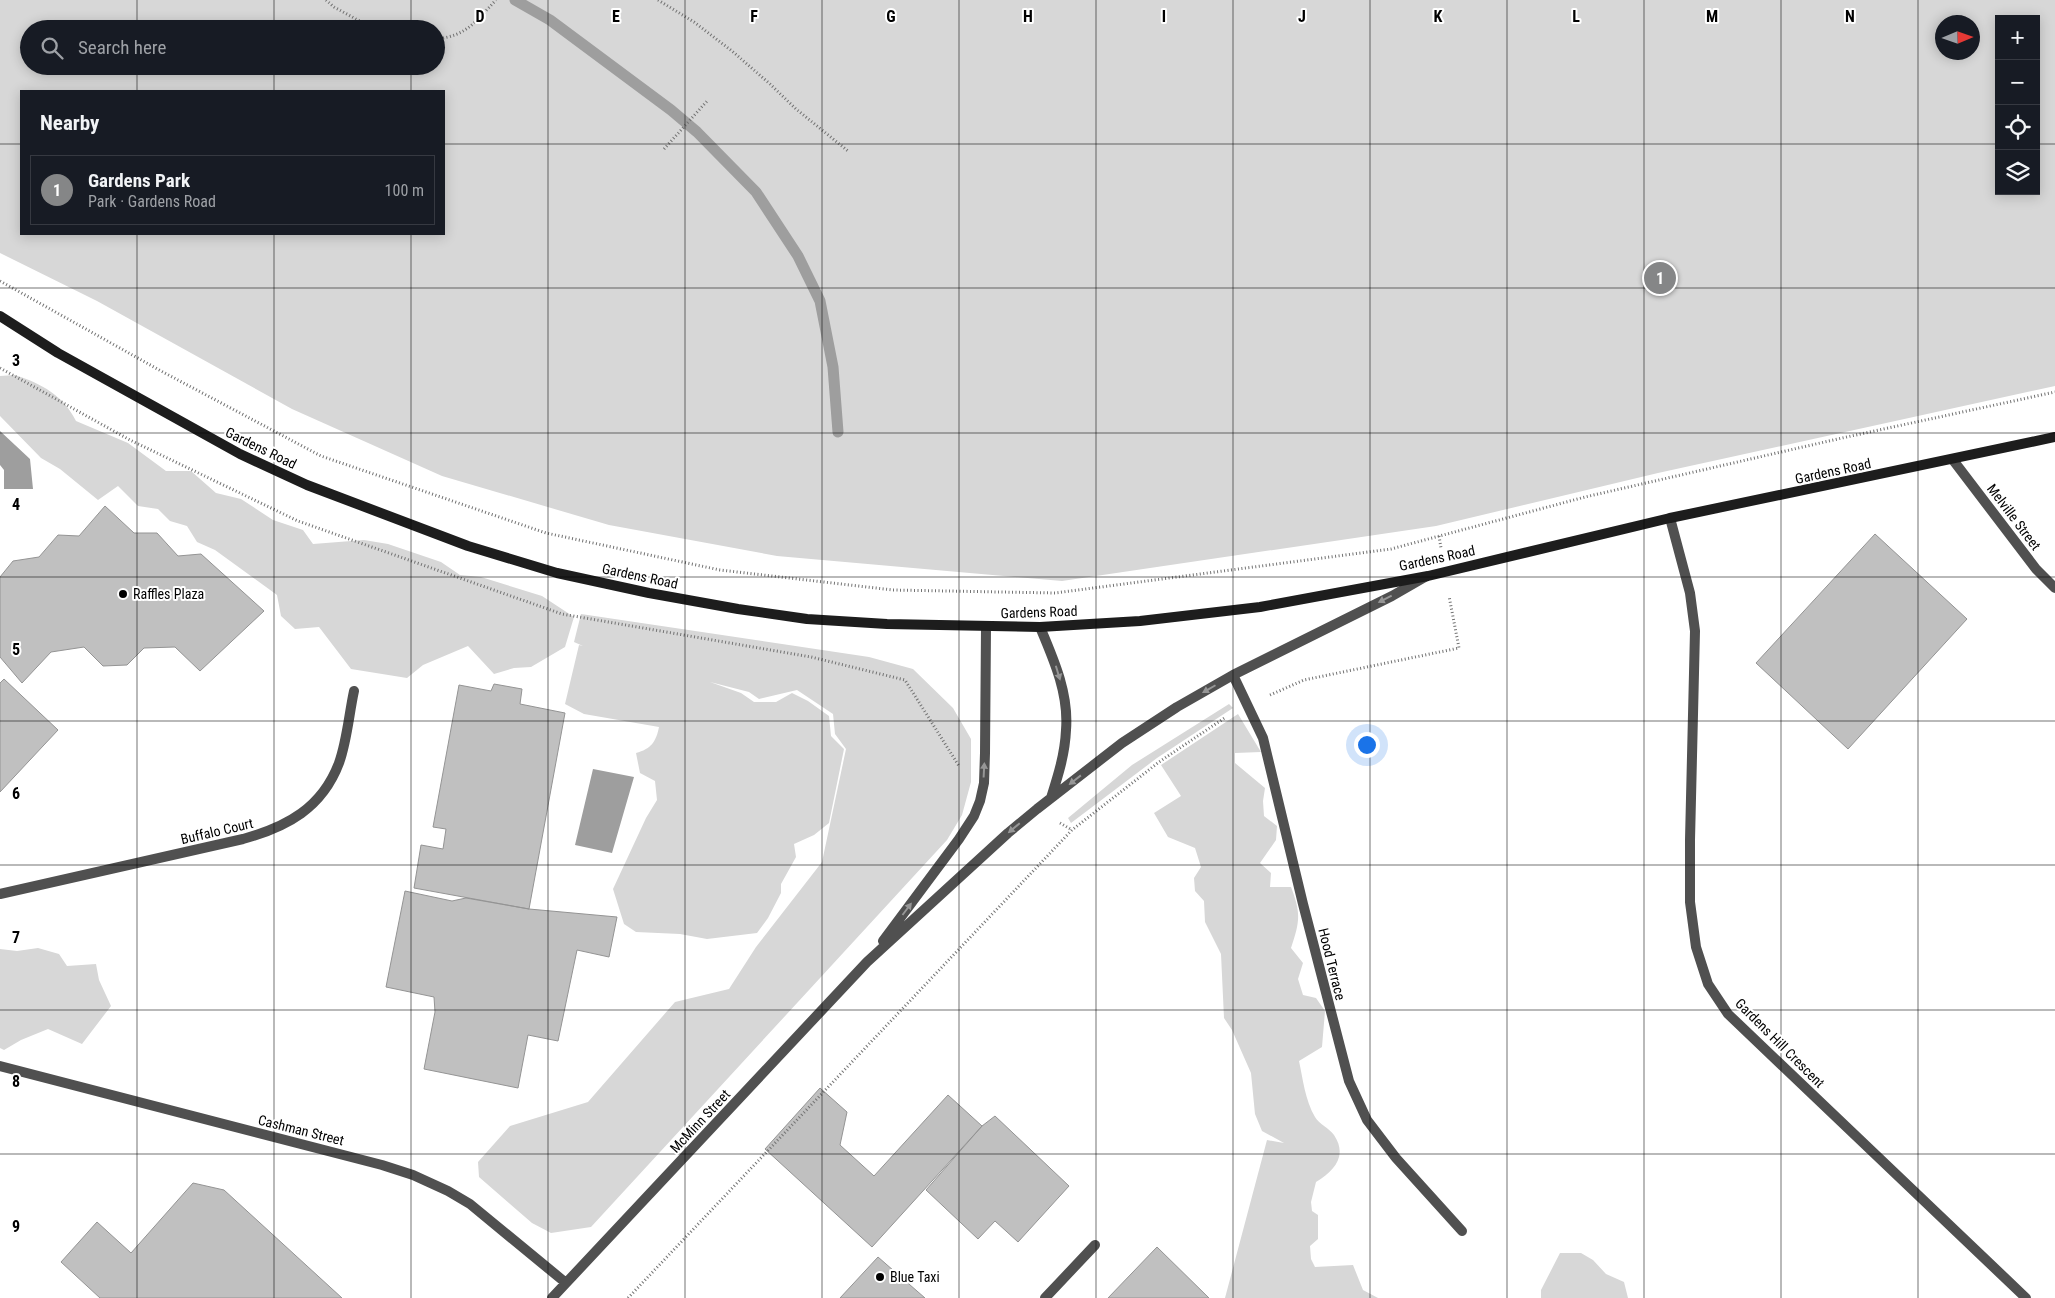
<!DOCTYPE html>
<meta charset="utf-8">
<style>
:root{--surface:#171b24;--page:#20242c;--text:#f1f3f6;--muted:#9ea1a6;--line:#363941;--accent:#858687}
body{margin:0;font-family:"Roboto Condensed",sans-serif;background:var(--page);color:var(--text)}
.controls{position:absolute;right:15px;top:15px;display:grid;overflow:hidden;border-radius:0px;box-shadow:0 2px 12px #0003}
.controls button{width:45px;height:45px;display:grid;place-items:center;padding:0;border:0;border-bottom:1px solid var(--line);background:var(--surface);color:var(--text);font:25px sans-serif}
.compass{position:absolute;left:1935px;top:15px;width:45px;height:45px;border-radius:50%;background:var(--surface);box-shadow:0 2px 12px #0003;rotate:88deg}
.you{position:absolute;left:1366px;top:744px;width:18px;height:18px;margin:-12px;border:4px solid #fff;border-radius:50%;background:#1a73e8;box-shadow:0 0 0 8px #1a73e833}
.badge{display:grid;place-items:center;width:32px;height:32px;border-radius:50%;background:var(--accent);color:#fff;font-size:16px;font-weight:700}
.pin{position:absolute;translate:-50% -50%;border:2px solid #fff;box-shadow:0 1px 5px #0006}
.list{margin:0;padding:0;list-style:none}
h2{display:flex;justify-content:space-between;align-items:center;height:65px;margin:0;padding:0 20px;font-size:21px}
h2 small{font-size:16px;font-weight:400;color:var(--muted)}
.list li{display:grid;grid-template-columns:32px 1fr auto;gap:15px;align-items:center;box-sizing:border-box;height:70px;margin:0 10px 10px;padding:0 10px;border:1px solid var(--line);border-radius:0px}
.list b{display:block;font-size:19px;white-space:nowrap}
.list p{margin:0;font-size:16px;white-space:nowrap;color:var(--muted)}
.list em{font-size:16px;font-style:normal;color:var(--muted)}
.icon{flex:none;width:28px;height:28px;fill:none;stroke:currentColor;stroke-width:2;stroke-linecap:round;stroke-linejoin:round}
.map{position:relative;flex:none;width:2055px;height:1298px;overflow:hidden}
.search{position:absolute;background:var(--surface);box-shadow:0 2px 12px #0003;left:20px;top:20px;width:425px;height:55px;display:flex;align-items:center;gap:12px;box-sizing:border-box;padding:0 18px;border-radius:28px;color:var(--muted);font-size:19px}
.panel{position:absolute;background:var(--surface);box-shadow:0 2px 12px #0003;left:20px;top:90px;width:425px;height:145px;border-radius:0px}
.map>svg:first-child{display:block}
</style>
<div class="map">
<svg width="2055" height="1298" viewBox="0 0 2055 1298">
<rect width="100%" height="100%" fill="#fff"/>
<path fill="#d7d7d7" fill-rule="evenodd" d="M0,0H2055V386L1658,473L1436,526L1062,581L777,556L609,525L442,476L292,409L97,301L0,253ZM1999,19H2036V191H1999ZM1942,22H1972V52H1942ZM29,29H436V66H29ZM21,91H444V234H21Z
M15,375C42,384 63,395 76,421L128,443L166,471H191L216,493L241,499L273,520L303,530L313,544L364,540L388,544L441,562L460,575L481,577L542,596L574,617L565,647L531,667L514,668L494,674L468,646L423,665L407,678L351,669L319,627L295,629L281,616L277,595L215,550L197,542L187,526L170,521L158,509L138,506L118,486L98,500L60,469L41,458L0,416V376Z
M581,614L869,657L913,669L953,708L971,739V782L962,815L947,840L591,1227L551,1233L532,1223L479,1177L478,1162L510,1126L588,1102L675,1002L729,989L756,947L822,862L846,749L835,734L833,714L797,690L759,699L749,692L710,682L741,693L754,702H776L792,693L808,701L829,716L831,736L844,749L829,823L814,835L794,844L796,857L781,884V893L768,918L757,933L707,939L680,934L636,932L624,924L613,889L646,818L657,800L655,781L640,773L636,753C651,749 656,742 659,727L584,714L565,704L579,645L583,646L574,642Z
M1229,704L1233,708L1157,758L1071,823L1068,818L1132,765Z
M1238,714L1261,752L1235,753V763L1265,788L1263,801L1264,816L1277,826L1276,840L1260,863L1271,873L1270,887H1291C1301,913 1300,921 1291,948L1303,963L1298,979L1303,995L1316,998L1325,1011L1322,1047L1299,1061C1303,1079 1305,1100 1315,1117C1319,1124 1329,1128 1334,1135C1348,1156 1334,1171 1316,1182L1311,1202L1312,1211L1318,1215V1239L1310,1246L1311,1259L1315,1267L1353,1265L1363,1290L1378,1298H1225L1267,1140L1284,1143L1262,1131L1255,1114L1251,1073L1232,1030L1224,1018L1221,954L1205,922L1204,901L1195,891L1194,878L1201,867L1195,848L1168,837L1154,813L1181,796L1161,765Z
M38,948L59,954L67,966L96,964L99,980L111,1006L82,1044L48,1029L21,1040L4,1050L0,1048V949L17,951Z
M1560,1253H1581L1593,1260L1606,1274L1624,1282L1628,1298H1541V1290Z"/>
<path fill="#9e9e9e" d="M0,431L30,459L33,489H4V470L0,465Z
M593,769L634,777L612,853L575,845Z"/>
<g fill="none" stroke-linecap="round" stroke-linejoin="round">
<path stroke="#9e9e9e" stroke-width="11" d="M515,0L550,20L671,110L697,132L756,192L798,256L820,301L833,367L838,432"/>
</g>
<path fill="#c0c0c0" stroke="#949494" d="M105,506L134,533H157L178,556L201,554L264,611L200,671L175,647L144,648L127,665L103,666L84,647L51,652L22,683L0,657V577L13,561L39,557L58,535L79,536Z
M1875,534L1967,619L1848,749L1756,663Z
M4,679L58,730L0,792V683Z
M494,684L522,689L520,704L565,713L529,909L414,888L421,845L443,849L446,829L433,827L459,685L491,691Z
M405,891L452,901L466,898L529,909L617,917L609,957L577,950L558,1041L528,1035L518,1088L424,1069L435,1012L434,997L386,987Z
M820,1088L847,1112L840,1145L874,1176L948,1095L982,1126L872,1247L765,1149Z
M995,1116L1069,1186L1018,1242L995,1221L978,1239L926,1190L982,1126Z
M193,1183L224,1190L342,1298H100L61,1262L97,1222L131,1253Z
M1157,1247L1209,1298H1108Z
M878,1257L925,1298H840Z"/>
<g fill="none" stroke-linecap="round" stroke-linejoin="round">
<path stroke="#727272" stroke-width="3" stroke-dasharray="1 2.5" stroke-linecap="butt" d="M326,0L334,7L374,29
M658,0L694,22L732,51L770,84L796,109L848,151
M436,39C467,36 476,21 496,0
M664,149L708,100
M0,281L161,371L321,456L546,533L720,570L893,590L1055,593L1391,549L1585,497L1842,438L2055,392
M0,368L130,440L298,521L562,614L811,657L905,680L959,766
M1439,536L1441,548
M1270,695L1304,680L1459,648L1449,596
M1060,823L1072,830
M628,1298L1072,830L1159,762L1226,717"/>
<path stroke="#505050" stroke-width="10" d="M1953,460L2036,569L2055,588
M1670,518L1690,593L1695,631L1690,840V902L1696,947L1708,984L1728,1014L2026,1298
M1040,627C1054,660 1069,694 1066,730C1065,754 1058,776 1051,798
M1233,675L1263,738L1303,904L1349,1081L1367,1120L1396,1158L1462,1231
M0,894L243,839C287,827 322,808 339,763C347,741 349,714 354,691
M883,941L959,839L974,816L980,801L984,783L985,753L986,628
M0,1066L382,1165L413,1175L448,1191L470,1204L566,1283
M552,1298L867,962L1008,833L1037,809L1122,743L1177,707L1233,675L1392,596L1425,577
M1045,1298L1095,1245"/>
<path stroke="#1d1d1d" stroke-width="10" d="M0,316L58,353L240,454L307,485L468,546L557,573L649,593L738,609L807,619L887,624L1040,627L1140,621L1260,607L1428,576L1670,518L2055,437"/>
</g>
<defs><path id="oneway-solid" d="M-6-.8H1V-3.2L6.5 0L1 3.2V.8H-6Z" transform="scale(1.25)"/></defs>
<g fill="#969696">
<use href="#oneway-solid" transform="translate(1385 599) rotate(153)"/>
<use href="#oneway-solid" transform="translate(1058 673) rotate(73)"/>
<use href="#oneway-solid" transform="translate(1209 689) rotate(150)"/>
<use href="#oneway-solid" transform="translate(984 770) rotate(-87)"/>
<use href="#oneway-solid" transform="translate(1075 780) rotate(142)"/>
<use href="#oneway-solid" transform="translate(1014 828) rotate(140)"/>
<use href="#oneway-solid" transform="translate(907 909) rotate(-53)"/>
</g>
<path fill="none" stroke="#000" stroke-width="1" stroke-opacity="0.55" d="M137,0V29M274,0V29M411,0V29M548,0V1298M685,0V1298M822,0V1298M959,0V1298M1096,0V1298M1233,0V1298M1370,0V1298M1507,0V1298M1644,0V1298M1781,0V1298M1918,0V1298M137,66V91M274,66V91M411,66V91M0,144H21M444,144H1999M2036,144H2055M137,234V1298M274,234V1298M411,234V1298M0,288H2055M0,433H2055M0,577H2055M0,721H2055M0,865H2055M0,1010H2055M0,1154H2055"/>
<g fill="#000" stroke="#fff" stroke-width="2">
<circle cx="123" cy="594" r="5"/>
<circle cx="880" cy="1277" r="5"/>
</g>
<g text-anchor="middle" stroke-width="4" stroke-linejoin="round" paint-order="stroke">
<g font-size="14" fill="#000" stroke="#fff">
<text transform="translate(261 448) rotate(26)" y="5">Gardens Road</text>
<text transform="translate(1833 471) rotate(-12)" y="5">Gardens Road</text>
<text transform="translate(2014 517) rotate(53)" y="5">Melville Street</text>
<text transform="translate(1437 558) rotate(-12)" y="5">Gardens Road</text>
<text transform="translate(640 576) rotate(12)" y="5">Gardens Road</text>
<text transform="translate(1039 612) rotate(-2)" y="5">Gardens Road</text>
<text transform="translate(217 831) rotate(-13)" y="5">Buffalo Court</text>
<text transform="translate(1332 964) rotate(76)" y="5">Hood Terrace</text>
<text transform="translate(1780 1043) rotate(45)" y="5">Gardens Hill Crescent</text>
<text transform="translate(700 1121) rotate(-47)" y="5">McMinn Street</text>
<text transform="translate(301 1130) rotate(14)" y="5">Cashman Street</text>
</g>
<g font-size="14" fill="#000" stroke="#fff" text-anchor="start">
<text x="133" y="599">Raffles Plaza</text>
<text x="890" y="1282">Blue Taxi</text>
</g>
</g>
<g font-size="16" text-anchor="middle" font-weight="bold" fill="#000" stroke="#fff" stroke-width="4" stroke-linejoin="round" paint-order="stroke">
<text x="480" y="22">D</text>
<text x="616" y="22">E</text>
<text x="754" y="22">F</text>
<text x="891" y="22">G</text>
<text x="1028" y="22">H</text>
<text x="1164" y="22">I</text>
<text x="1302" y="22">J</text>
<text x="1438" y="22">K</text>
<text x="1576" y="22">L</text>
<text x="1712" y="22">M</text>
<text x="1850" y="22">N</text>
<text x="16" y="366">3</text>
<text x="16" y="510">4</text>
<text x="16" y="655">5</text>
<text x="16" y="799">6</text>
<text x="16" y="943">7</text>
<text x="16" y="1087">8</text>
<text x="16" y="1232">9</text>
</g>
</svg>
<div class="controls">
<button>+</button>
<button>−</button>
<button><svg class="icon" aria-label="locate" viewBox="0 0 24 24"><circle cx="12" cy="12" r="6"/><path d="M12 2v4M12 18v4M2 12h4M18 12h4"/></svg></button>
<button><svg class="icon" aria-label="layers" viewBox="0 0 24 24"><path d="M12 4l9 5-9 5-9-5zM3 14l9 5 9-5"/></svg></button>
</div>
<svg class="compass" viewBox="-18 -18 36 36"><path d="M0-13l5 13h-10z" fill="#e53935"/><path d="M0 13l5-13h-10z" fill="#9ea1a6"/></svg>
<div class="you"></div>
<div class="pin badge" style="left:1660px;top:278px">1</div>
<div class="search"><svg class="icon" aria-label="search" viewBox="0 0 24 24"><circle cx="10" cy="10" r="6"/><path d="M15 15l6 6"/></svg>Search here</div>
<section class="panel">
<h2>Nearby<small></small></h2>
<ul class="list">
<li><span class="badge">1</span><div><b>Gardens Park</b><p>Park · Gardens Road</p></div><em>100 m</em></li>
</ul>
</section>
</div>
